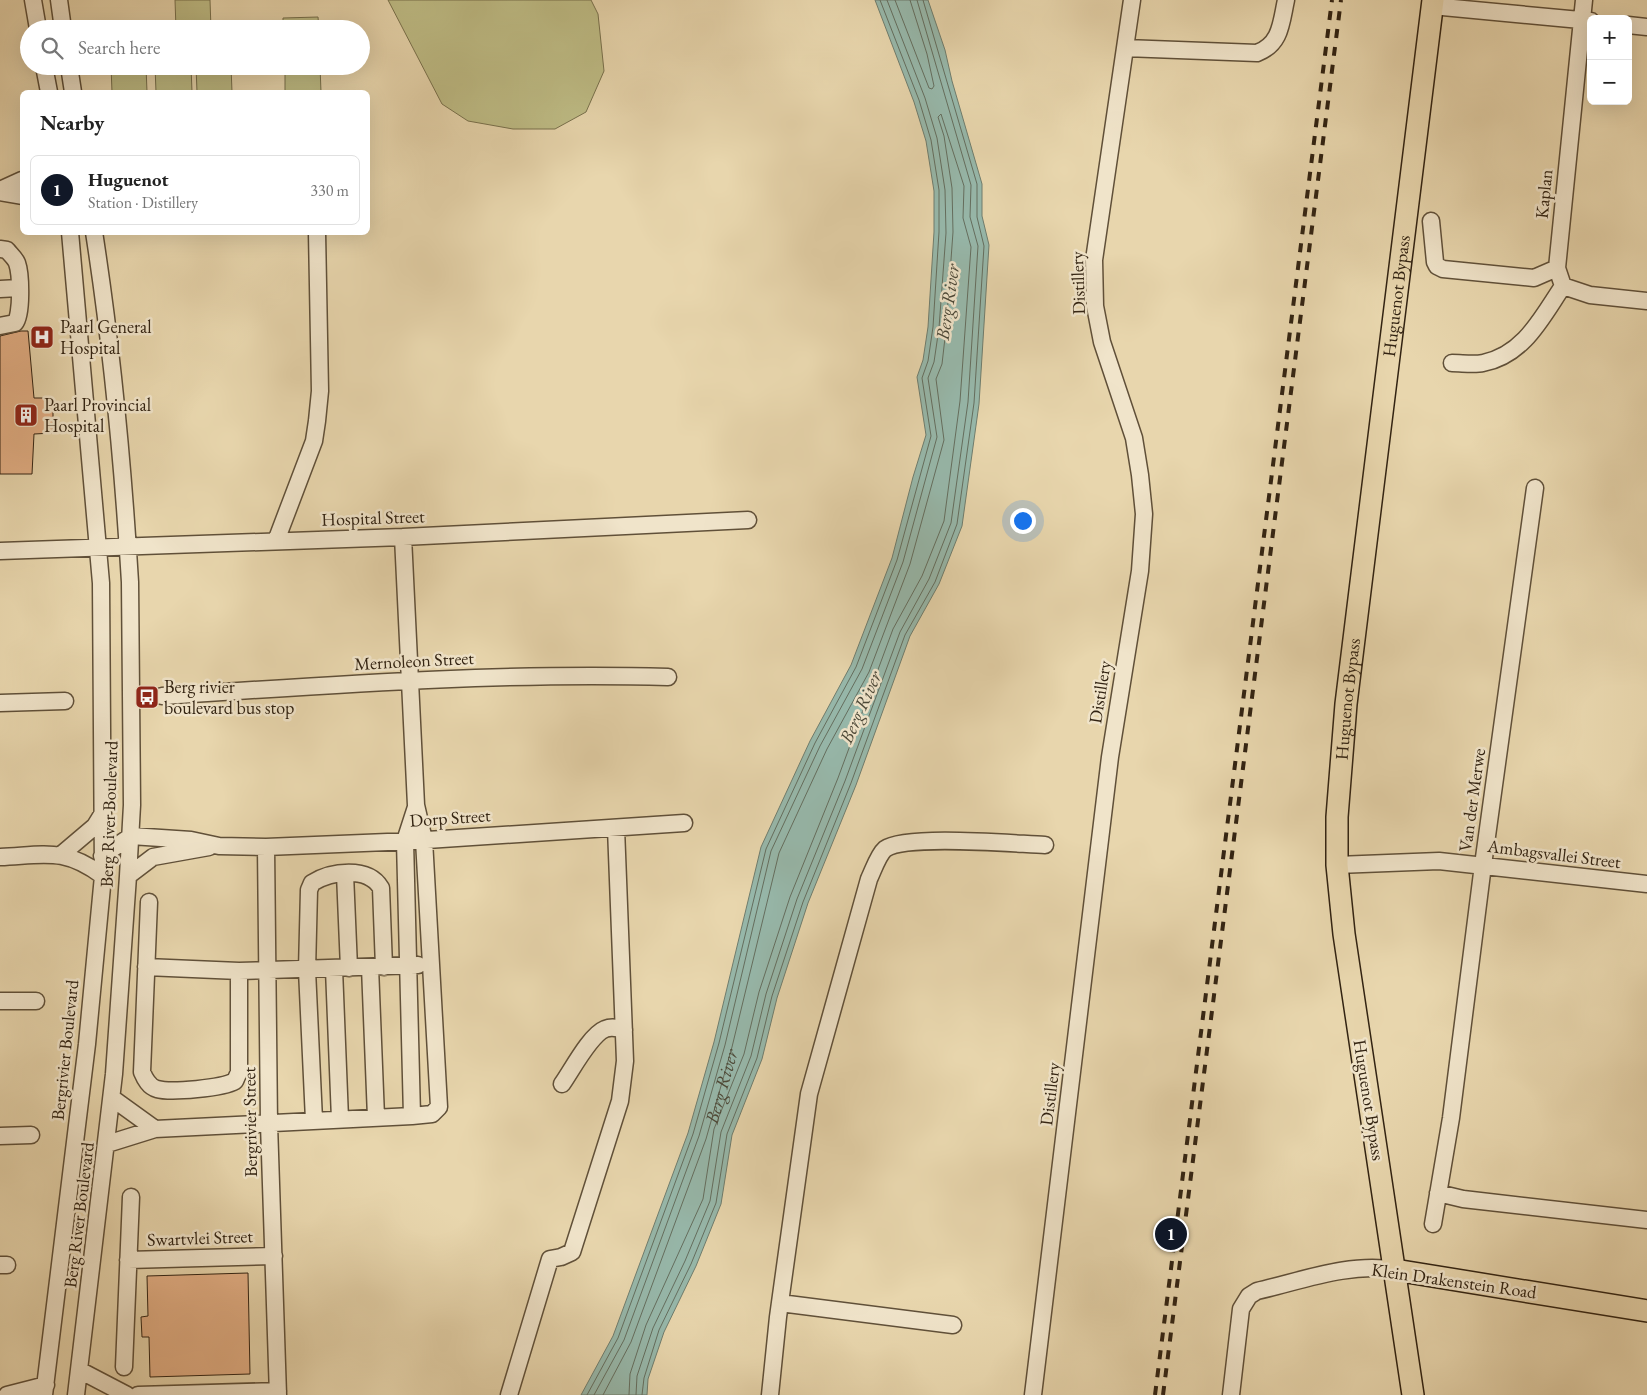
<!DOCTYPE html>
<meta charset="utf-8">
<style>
:root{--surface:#fff;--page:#f2f2f2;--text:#222;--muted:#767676;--line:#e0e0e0;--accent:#111827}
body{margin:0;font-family:"EB Garamond",serif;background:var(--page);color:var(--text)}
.controls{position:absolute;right:15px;top:15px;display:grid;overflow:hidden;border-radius:8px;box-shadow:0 5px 20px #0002}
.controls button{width:45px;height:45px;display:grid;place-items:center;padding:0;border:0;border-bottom:1px solid var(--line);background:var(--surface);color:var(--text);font:25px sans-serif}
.you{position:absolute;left:1022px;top:520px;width:18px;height:18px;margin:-12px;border:4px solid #fff;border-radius:50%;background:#1a73e8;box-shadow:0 0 0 8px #1a73e833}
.badge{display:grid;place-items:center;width:32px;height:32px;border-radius:50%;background:var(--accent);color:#fff;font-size:16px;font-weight:700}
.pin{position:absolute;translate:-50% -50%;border:2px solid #fff;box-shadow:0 1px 5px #0006}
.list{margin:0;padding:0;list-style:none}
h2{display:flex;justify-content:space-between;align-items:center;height:65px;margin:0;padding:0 20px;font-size:21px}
h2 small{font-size:16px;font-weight:400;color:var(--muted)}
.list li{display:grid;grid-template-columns:32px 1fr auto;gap:15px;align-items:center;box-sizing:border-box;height:70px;margin:0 10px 10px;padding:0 10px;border:1px solid var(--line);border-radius:8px}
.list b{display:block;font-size:19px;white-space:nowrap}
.list p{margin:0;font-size:16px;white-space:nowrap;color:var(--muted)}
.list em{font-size:16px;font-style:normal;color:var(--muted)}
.icon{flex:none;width:28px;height:28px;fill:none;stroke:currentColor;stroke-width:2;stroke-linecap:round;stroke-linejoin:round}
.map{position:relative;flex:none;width:1647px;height:1395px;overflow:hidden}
.search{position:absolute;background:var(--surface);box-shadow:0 5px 20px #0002;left:20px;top:20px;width:350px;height:55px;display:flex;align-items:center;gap:12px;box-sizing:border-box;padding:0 18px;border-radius:28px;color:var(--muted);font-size:19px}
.panel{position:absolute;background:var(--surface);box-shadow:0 5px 20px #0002;left:20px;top:90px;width:350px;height:145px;border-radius:8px}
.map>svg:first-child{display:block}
</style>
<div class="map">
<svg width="1647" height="1395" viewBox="0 0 1647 1395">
<rect width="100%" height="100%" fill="#e8d6ad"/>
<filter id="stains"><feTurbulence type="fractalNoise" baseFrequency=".004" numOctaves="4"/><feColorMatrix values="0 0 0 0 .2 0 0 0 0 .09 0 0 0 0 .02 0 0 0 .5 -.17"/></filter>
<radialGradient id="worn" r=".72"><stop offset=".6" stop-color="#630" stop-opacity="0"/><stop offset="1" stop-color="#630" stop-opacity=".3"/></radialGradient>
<path fill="#bebc85" stroke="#78704c" d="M175,0H210L211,29H176Z
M388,0H591L598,14L604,71L586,112L555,129H513L468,121L442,104Z
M318,17L319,29H283V18Z
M111,66H146L147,92H112Z
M155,66H191L192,92H156Z
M196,66H231L232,92H197Z
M285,66H320L321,92H285Z"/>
<path fill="#97b9ac" stroke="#6f7d6e" d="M875,0H928L945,50L952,81L982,184V216L989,245L979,404L962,526L939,584L910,636L856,785L808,903L777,998L762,1059L732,1135L721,1204L696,1266L664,1332L648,1379L647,1395H581L613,1336L688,1133L714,1042L761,847L810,741L851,665L892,558L913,477L926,435L917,377L923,360L928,327L934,232V191L926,141L914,102Z"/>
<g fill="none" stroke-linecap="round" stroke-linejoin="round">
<g stroke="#646e5f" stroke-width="1">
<path d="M895,0L929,88L932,89L934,86L927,54L910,0"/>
<path d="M587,1395L618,1338L693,1134L719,1043L766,849L815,743L856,667L897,560L931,436L922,378L928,361L933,327L939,232V190L931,140L919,100L880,0"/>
<path d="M594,1395L624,1340L699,1136L725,1045L771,851L820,746L862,669L903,562L937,437L928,378L934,362L939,328L946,233L945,190L937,138L925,98L887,0"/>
<path id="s1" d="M603,1395L631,1342L706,1139L732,1047L779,853L827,749L869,672L910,564L944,440L936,379L942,364L946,329L953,232L952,188L944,136L938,117L941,114L964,186L963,218L971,247L960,401L944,521L922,576L893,629L838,778L790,897L759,992L744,1054L714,1129L703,1199L646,1325L630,1374L629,1395"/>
<path d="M636,1395L637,1376L653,1328L685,1261L710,1201L721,1132L751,1056L766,994L797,899L845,781L900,632L929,579L951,523L968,402L978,246L970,217L971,185L917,0"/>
<path d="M642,1395L644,1378L659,1330L691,1264L716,1203L727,1134L757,1058L772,996L803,902L851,783L905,635L935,582L957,524L974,403L984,246L977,217V184L923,0"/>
</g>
</g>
<path fill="#e3af85" stroke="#322312" d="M21,331H28L34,398H53V433L34,434L32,474H0V336Z
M248,1273L250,1374L150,1377L149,1337H142L141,1317L148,1316L147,1276Z"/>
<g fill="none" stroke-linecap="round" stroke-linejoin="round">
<g stroke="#605039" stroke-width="19">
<path id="minor" d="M33,0L38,29
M59,0L63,29
M1584,0L1557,268L1563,286L1590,295L1647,301
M1432,6L1591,21
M1628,25L1647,27
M1125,48L1257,53C1281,44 1281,23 1286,0
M44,66L49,92
M69,66L73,92
M0,190L22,180
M0,192L22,196
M1431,221L1435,262L1437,266L1443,269L1534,278L1557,268
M0,249L7,250C10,254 15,258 17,263C21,274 22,315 15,323L0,326
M0,289L19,288
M1452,363C1462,363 1474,365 1483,363C1524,355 1542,317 1563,286
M276,541L314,441L317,421L320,391L317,232
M0,551L403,537L748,520
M162,696C330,685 499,672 668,677
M0,703L65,701
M266,847L269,1124L278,1395
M62,854L95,826L103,813
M102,856L131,836L191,840L219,846L266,847L412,841L684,823
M0,857C45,855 64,847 103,876
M1337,865L1439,861L1647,884
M345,874L349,968
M128,876L153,857L209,847
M149,902L142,1072C145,1079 149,1087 157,1089C171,1093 223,1088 235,1081L239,1072V971
M146,967L239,971L418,965
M370,967L376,1117
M334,969L340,1119
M0,1001H36
M562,1084C572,1070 590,1035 605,1029C612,1026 618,1028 624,1030
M112,1098L155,1129
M412,1116L405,841L416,807
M314,1120L307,970L309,890L312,883C331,871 368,866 381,888L384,967
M0,1136L31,1135
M107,1144L155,1129L412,1116L432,1114L439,1107L424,840L416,805L403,537
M1438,1193L1463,1199L1647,1220
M1433,1224L1451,1118L1483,865L1535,488
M128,1260L274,1256
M0,1265H7
M780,1303L953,1325
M124,1367L131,1197
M81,1371L127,1395
M7,1395L46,1385
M44,1395L87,1044L103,876L101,583L70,232
M76,1395L114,1074L128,876L132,805L130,582C123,465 112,348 94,232
M138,1395L278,1391
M509,1395L550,1259L561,1257L572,1252L620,1101L625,1061L616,828
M770,1395L778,1317L809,1094L869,879C873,871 878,855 885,849C906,834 1016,844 1045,845
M1033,1395L1110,757L1140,571L1144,514L1140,475L1134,438L1102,342L1095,306L1094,260L1132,0
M1231,1395L1241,1309L1249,1296L1257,1291C1301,1281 1350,1262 1395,1270"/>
</g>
<g stroke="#322312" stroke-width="24">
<g id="major">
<path d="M1395,1270L1647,1311"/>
<path id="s2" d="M1413,1395L1344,934L1337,865V817L1346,704L1433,0"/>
</g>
</g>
<use href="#minor" stroke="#f0e4ca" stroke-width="16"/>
<use href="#major" stroke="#e8d6ad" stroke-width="21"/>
<path stroke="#322312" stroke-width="4" stroke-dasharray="9 9" stroke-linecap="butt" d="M1155,1395L1332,0
M1163,1395L1341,0"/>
</g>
<defs>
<g id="hospital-square" transform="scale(1.25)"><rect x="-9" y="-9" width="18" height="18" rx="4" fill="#8f2418" stroke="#f0e4ca"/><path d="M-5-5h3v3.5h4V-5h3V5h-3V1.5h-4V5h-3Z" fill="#fff"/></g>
<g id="building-square" transform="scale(1.25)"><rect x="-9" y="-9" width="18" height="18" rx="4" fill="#8f2418" stroke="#f0e4ca"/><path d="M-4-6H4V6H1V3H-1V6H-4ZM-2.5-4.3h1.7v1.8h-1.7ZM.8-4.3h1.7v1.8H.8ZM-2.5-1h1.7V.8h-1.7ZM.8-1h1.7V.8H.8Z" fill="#fff"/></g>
<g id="bus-square" transform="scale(1.25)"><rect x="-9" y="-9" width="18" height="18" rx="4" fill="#8f2418" stroke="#f0e4ca"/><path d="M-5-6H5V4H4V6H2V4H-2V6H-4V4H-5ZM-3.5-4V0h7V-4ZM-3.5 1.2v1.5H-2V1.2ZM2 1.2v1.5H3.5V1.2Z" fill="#fff"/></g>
</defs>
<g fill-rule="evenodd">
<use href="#hospital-square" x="42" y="337"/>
<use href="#building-square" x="26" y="415"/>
<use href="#bus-square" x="147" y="697"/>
</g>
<g text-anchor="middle" stroke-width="5" stroke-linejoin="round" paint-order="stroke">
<g font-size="18" fill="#322312" stroke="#f0e4ca">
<text transform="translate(1544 194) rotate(-84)" y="6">Kaplan</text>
<text transform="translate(1078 283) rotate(-92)" y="6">Distillery</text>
<text dy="6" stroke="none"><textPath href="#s2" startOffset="1108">Huguenot Bypass</textPath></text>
<text transform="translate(373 518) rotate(-2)" y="6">Hospital Street</text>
<text transform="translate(414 661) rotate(-3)" y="6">Mernoleon Street</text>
<text transform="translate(1100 692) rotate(-81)" y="6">Distillery</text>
<text dy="6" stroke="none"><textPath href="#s2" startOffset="702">Huguenot Bypass</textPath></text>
<text transform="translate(1472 800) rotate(-82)" y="6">Van der Merwe</text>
<text transform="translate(109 814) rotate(-88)" y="6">Berg River Boulevard</text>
<text transform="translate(450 818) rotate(-4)" y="6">Dorp Street</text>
<text transform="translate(1554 854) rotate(7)" y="6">Ambagsvallei Street</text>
<text transform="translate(65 1050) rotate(-84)" y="6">Bergrivier Boulevard</text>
<text transform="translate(1050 1094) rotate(-83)" y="6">Distillery</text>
<text transform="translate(1369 1100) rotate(81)" y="6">Huguenot Bypass</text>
<text transform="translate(250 1122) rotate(-91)" y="6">Bergrivier Street</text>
<text transform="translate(79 1215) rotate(-83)" y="6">Berg River Boulevard</text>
<text transform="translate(200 1238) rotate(-2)" y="6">Swartvlei Street</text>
<text transform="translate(1454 1281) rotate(8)" y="6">Klein Drakenstein Road</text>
</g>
<g font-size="18" fill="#322312" stroke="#f0e4ca" text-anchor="start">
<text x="60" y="333">Paarl General<tspan x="60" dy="21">Hospital</tspan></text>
<text x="44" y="411">Paarl Provincial<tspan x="44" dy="21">Hospital</tspan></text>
<text x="164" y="693">Berg rivier<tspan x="164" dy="21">boulevard bus stop</tspan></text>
</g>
<g font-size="19" font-style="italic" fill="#4b4838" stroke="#f0e4ca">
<text transform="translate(947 302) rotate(-82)" y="7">Berg River</text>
<text transform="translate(860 707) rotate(-66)" y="7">Berg River</text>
<text dy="7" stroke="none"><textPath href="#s1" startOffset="331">Berg River</textPath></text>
</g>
</g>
<rect width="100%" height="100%" filter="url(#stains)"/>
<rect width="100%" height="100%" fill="url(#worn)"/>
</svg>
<div class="controls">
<button>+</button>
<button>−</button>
</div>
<div class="you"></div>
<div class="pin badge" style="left:1171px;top:1234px">1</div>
<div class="search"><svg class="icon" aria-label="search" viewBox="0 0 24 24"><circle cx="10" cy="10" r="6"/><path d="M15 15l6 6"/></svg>Search here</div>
<section class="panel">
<h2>Nearby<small></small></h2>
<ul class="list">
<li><span class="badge">1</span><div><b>Huguenot</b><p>Station · Distillery</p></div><em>330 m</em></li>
</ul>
</section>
</div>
